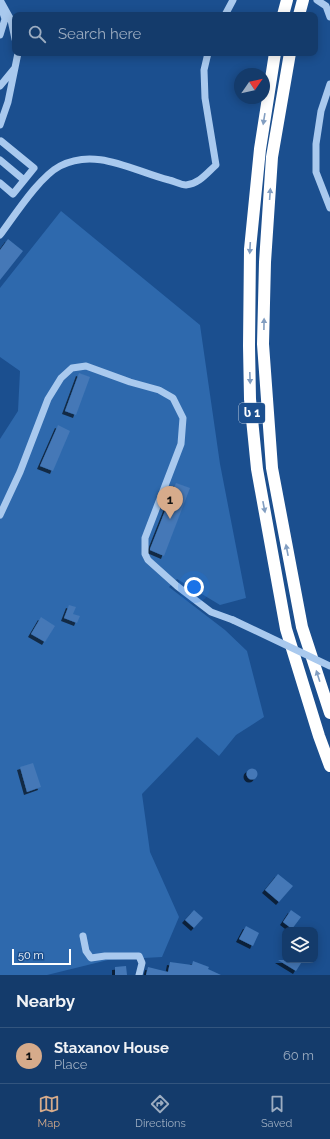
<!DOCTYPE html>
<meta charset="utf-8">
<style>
:root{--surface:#143b6b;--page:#1d4271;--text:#f1f3f6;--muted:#9dadc1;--line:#33557e;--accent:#d6ab8b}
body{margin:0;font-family:Raleway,"Noto Sans Georgian",sans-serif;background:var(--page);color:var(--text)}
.controls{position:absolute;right:12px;bottom:12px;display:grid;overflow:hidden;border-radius:8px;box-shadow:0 2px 10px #0003}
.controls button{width:36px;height:36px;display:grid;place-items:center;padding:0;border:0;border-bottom:1px solid var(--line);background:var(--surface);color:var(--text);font:20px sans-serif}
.compass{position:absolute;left:234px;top:68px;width:36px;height:36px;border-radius:50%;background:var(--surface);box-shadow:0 2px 10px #0003;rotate:56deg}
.scale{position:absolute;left:12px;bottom:10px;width:59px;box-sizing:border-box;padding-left:4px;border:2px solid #fff;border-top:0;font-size:11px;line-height:14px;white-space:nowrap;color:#fff;-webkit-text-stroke:3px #1b4f8f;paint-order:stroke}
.you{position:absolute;left:194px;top:587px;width:14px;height:14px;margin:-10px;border:3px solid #fff;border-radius:50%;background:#1a73e8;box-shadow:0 0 0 6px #1a73e833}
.badge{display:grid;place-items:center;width:26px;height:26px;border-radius:50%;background:var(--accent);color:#111;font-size:13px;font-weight:700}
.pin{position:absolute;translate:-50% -33px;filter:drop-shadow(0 1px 2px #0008)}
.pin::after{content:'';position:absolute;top:21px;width:14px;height:12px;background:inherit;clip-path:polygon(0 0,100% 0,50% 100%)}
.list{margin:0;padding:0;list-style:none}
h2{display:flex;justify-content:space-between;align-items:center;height:52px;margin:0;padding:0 16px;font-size:17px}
h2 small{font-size:13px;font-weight:400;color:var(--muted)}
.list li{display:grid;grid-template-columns:26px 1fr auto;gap:12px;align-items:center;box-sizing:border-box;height:56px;padding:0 16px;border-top:1px solid var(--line)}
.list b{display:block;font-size:15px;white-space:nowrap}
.list p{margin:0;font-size:13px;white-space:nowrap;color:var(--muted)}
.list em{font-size:13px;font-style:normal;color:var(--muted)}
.icon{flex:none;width:22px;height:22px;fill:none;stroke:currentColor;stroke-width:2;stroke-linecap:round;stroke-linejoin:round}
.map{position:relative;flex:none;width:330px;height:975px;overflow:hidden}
.search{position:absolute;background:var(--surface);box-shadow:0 2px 10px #0003;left:12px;right:12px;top:12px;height:44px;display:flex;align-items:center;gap:10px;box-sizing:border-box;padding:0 14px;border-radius:8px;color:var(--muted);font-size:15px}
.sheet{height:108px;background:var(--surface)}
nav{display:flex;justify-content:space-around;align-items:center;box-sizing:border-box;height:56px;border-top:1px solid var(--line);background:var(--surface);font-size:11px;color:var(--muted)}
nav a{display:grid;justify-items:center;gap:2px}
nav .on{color:var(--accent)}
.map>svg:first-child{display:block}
</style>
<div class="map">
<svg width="330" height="975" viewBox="0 0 330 975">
<defs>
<filter id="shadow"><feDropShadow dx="-3" dy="3" stdDeviation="0" flood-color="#0009"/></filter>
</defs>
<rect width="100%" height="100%" fill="#1b4f8f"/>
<path fill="#2e69ad" d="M61,211L200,325L220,464L246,598L220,605L177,579L169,587L225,630L247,651L264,717L236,735L219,756L197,737L142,794L150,852L179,917L162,957L108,960L47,975H0V439L18,411L20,371L0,357V288Z"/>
<path fill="#4478b7" filter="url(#shadow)" d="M8,239L23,251L0,280V250Z
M79,373L90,377L76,415L65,411Z
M58,425L70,431L53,471L40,466Z
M176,483L190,488L164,556L150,550V549Z
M69,605L76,607L73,614L80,616L77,623L64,618Z
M41,617L55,626L45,642L31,634Z
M33,763L41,787L27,792L20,767Z
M246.5 774a5.5 5.5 0 1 1 11 0a5.5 5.5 0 1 1-11 0Z
M278,874L293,886L279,902L265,890Z
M194,910L203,918L194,928L185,920Z
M291,910L301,917L292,929L283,922Z
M246,926L259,933L253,946L239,939Z
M278,960H303L296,971Z
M193,961L209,967L208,969L221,975H146L148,967L168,972L170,962L192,965Z
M126,966L127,975H115V967Z"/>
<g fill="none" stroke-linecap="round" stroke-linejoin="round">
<path stroke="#a9c9ee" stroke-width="7" d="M0,0L11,20L15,39
M317,0L326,6L330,17
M225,15L233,0
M0,35L5,19L2,10
M330,84L321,111L316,144V172L330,208
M0,86L14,69
M0,125L8,102L18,53
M0,160L24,180
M0,183L13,194L34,168L1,141
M0,235C15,215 39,177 60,166C96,147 133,171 169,180C174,181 181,185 186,185C199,184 207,173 216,165L205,98L204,70L208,53
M0,515L20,472L48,399L61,378L72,368L86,366L130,382L159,390L173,398L183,418L181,444L145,538V554L148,560L177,586L211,612L233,620
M83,936L86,951L91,958L105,956H139L142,963L139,975"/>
<path stroke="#fff" stroke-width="12" d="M283,15L287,0
M299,15L303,0
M275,53L260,149L250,249L249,346L250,399L257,469L286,629L319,736L330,766
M290,53L272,157L265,262L263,344L272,468L302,627L330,713"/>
<path stroke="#a9c9ee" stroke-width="7" d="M233,620L330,666"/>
</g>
<defs><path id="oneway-solid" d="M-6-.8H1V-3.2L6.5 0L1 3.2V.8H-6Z"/></defs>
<g fill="#829ec1">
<use href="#oneway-solid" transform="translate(264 119) rotate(99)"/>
<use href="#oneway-solid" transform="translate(270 194) rotate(-86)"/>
<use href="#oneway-solid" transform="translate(250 248) rotate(93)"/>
<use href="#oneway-solid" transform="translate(264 324) rotate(-89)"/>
<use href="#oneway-solid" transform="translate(250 378) rotate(88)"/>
<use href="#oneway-solid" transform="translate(264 507) rotate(79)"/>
<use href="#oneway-solid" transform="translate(287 550) rotate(-101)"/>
<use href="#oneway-solid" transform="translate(318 676) rotate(-108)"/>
</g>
<g text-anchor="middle" stroke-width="3.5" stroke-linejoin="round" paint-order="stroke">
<rect fill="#1b4f8f" stroke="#bbcadd" stroke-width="1" x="239" y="403" width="26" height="20" rx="3"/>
<g font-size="12" font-weight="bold" fill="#fff">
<text x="252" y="417">ს 1</text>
</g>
</g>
</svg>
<div class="controls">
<button><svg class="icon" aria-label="layers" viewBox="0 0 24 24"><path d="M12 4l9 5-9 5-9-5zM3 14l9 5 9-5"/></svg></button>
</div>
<svg class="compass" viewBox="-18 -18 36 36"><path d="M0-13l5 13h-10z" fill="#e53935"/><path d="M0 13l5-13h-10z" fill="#9dadc1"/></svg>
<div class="scale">50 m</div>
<div class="you"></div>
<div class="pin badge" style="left:170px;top:519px">1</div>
<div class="search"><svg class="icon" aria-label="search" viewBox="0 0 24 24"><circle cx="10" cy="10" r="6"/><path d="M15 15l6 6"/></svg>Search here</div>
</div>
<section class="sheet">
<h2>Nearby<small></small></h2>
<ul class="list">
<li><span class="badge">1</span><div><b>Staxanov House</b><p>Place</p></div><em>60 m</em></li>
</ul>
</section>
<nav>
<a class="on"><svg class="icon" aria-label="map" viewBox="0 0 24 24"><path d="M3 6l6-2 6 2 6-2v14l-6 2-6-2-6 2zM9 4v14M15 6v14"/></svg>Map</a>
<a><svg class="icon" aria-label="directions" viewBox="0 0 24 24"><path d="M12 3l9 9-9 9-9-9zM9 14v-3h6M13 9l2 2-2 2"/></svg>Directions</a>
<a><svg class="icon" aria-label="saved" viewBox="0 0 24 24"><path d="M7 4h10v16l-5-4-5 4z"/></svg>Saved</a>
</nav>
